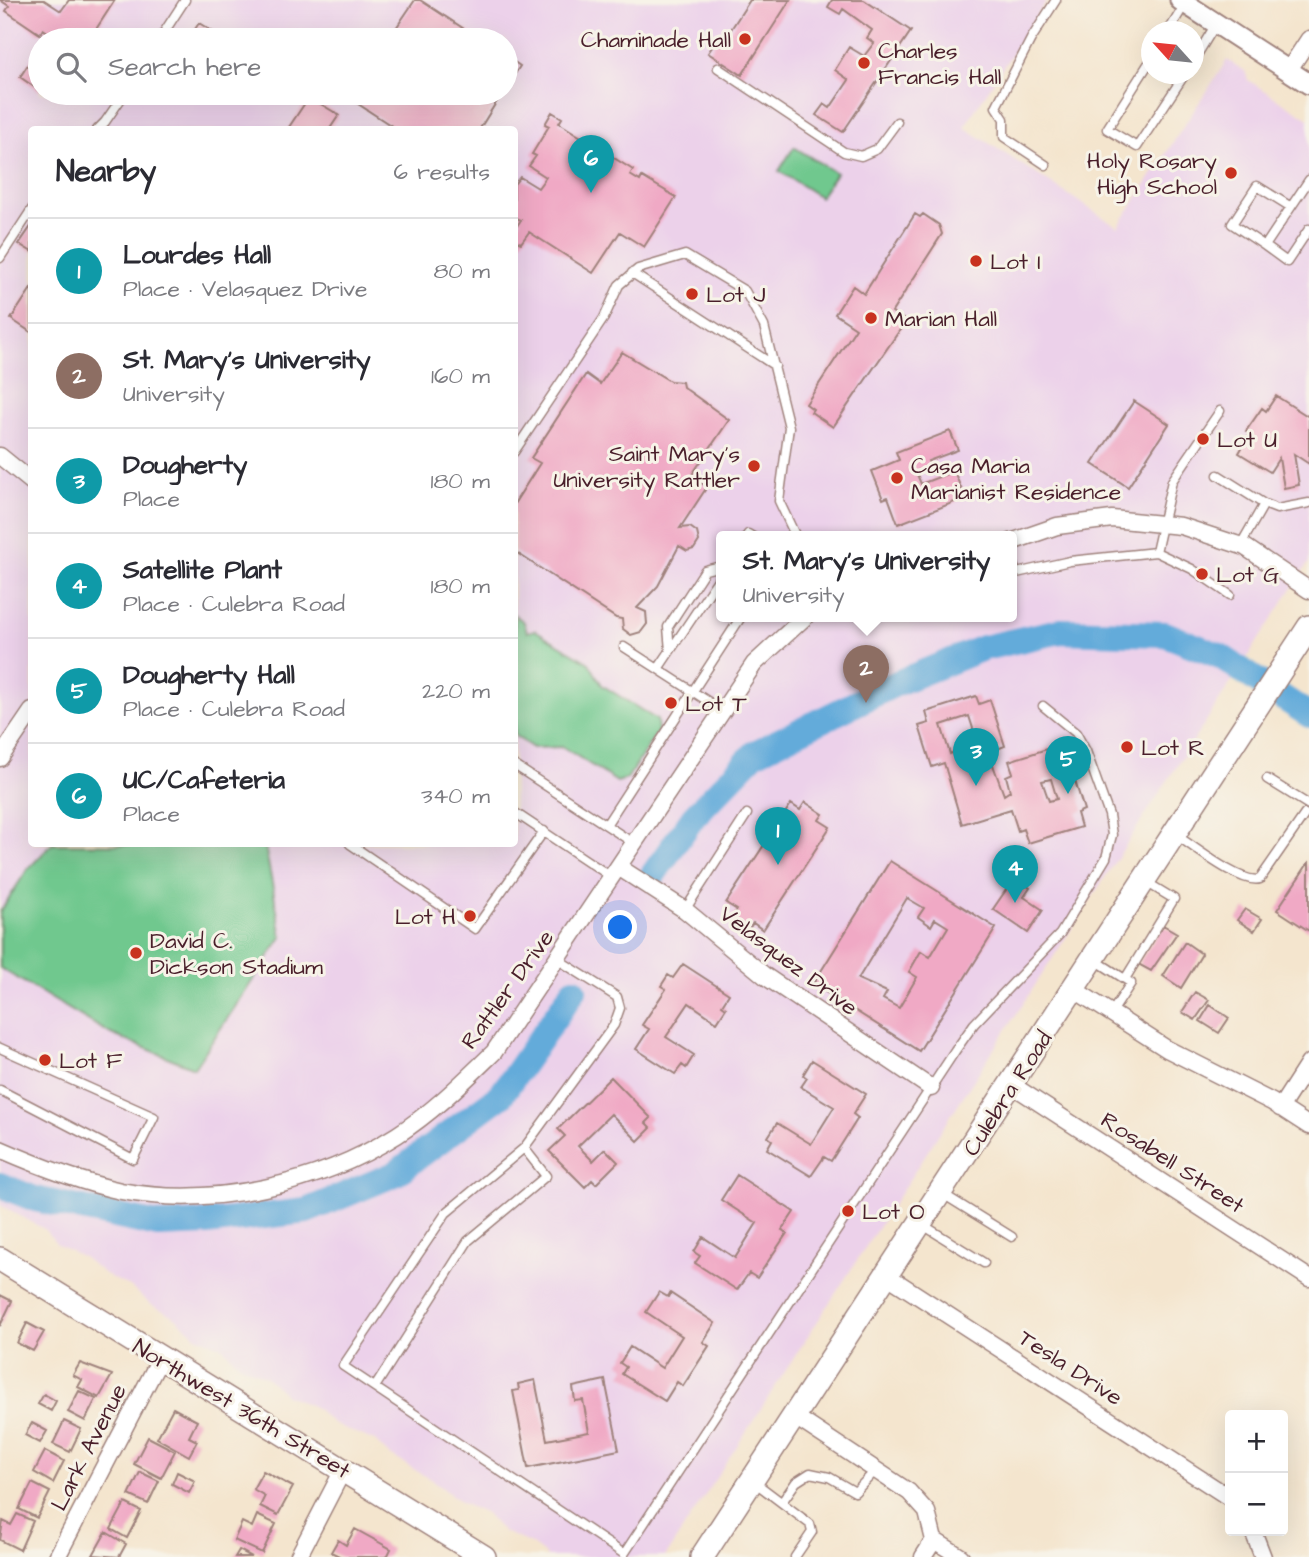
<!DOCTYPE html>
<meta charset="utf-8">
<style>
:root{--surface:#fff;--page:#f2f2f3;--text:#2b2b33;--muted:#7c7c81;--line:#e1e1e2;--accent:#2563eb}
body{margin:0;font-family:"Architects Daughter",sans-serif;background:var(--page);color:var(--text)}
.controls{position:absolute;right:21px;bottom:21px;display:grid;overflow:hidden;border-radius:7px;box-shadow:0 7px 28px #0002}
.controls button{width:63px;height:63px;display:grid;place-items:center;padding:0;border:0;border-bottom:2px solid var(--line);background:var(--surface);color:var(--text);font:35px sans-serif}
.compass{position:absolute;left:1141px;top:21px;width:63px;height:63px;border-radius:50%;background:var(--surface);box-shadow:0 7px 28px #0002;rotate:297deg}
.you{position:absolute;left:621px;top:928px;width:24px;height:24px;margin:-18px;border:5px solid #fff;border-radius:50%;background:#1a73e8;box-shadow:0 0 0 10px #1a73e833}
.badge{display:grid;place-items:center;width:46px;height:46px;border-radius:50%;background:var(--accent);color:#fff;font-size:23px;font-weight:700}
.pin{position:absolute;translate:-50% -58px;filter:drop-shadow(0 2px 4px #0008)}
.pin::after{content:'';position:absolute;top:37px;width:24px;height:21px;background:inherit;clip-path:polygon(0 0,100% 0,50% 100%)}
.popup{position:absolute;left:716px;top:531px;width:301px;height:91px;box-sizing:border-box;display:grid;place-content:center;border-radius:7px;background:var(--surface);filter:drop-shadow(0 2px 5px #0005);font-size:23px;white-space:nowrap;color:var(--muted)}
.popup b{font-size:26px;color:var(--text)}
.popup::after{content:'';position:absolute;left:50%;top:100%;margin-left:-14px;border:14px solid transparent;border-top-color:var(--surface)}
.list{margin:0;padding:0;list-style:none}
h2{display:flex;justify-content:space-between;align-items:center;height:91px;margin:0;padding:0 28px;font-size:30px}
h2 small{font-size:23px;font-weight:400;color:var(--muted)}
.list li{display:grid;grid-template-columns:46px 1fr auto;gap:21px;align-items:center;box-sizing:border-box;height:105px;padding:0 28px;border-top:2px solid var(--line)}
.list b{display:block;font-size:26px;white-space:nowrap}
.list p{margin:0;font-size:23px;white-space:nowrap;color:var(--muted)}
.list em{font-size:23px;font-style:normal;color:var(--muted)}
.icon{flex:none;width:38px;height:38px;fill:none;stroke:currentColor;stroke-width:2;stroke-linecap:round;stroke-linejoin:round}
.map{position:relative;flex:none;width:1309px;height:1557px;overflow:hidden}
.search{position:absolute;background:var(--surface);box-shadow:0 7px 28px #0002;left:28px;top:28px;width:490px;height:77px;display:flex;align-items:center;gap:18px;box-sizing:border-box;padding:0 24px;border-radius:38px;color:var(--muted);font-size:26px}
.panel{position:absolute;background:var(--surface);box-shadow:0 7px 28px #0002;left:28px;top:126px;width:490px;height:721px;border-radius:7px}
.map>svg:first-child{display:block}
</style>
<div class="map">
<svg width="1309" height="1557" viewBox="0 0 1309 1557">
<rect width="100%" height="100%" fill="#f7f3e8"/>
<filter id="ink" filterUnits="userSpaceOnUse"><feTurbulence type="fractalNoise" baseFrequency=".0143" numOctaves="2"/><feDisplacementMap in="SourceGraphic" scale="14" xChannelSelector="R" yChannelSelector="G"/><feConvolveMatrix kernelMatrix="1 2 1 2 8 2 1 2 1" color-interpolation-filters="sRGB"/></filter>
<filter id="wash" filterUnits="userSpaceOnUse"><feTurbulence type="fractalNoise" baseFrequency=".00686" numOctaves="4" result="noise"/><feDisplacementMap in="SourceGraphic" scale="28" xChannelSelector="R" yChannelSelector="G"/><feGaussianBlur stdDeviation="1.57" result="paint"/><feColorMatrix in="noise" values="0 0 0 0 0 0 0 0 0 0 0 0 0 0 0 0 0 1.4 0 .05"/><feComposite in="paint" operator="in"/></filter>
<g filter="url(#wash)">
<rect width="100%" height="100%" fill="#f4e5ce"/>
<path fill="#ecd1ea" fill-rule="evenodd" d="M0,0H1047L964,127L1118,227L1227,60L1245,71L1248,80L1309,119V562L665,1557H548L531,1544L502,1531L486,1514L462,1503L435,1482L387,1453L375,1441L334,1424L314,1407L286,1395L266,1377L240,1365L221,1346L196,1336L175,1317L150,1304L130,1287L106,1275L83,1257L58,1245L44,1229L0,1205ZM40,40H506V93H40ZM32,130H514V844H32ZM721,537H1011V617H721Z"/>
<path fill="#6fc88e" stroke="#5c745c" stroke-width="2" d="M794,147L836,173L820,197L779,171Z
M515,615L524,622L527,632L535,630L589,663L602,685L657,720L658,731L627,779L617,782L563,747L533,748L515,736Z
M52,844L265,846L282,937L194,1068L111,1034L0,968V912L27,870Z"/>
<g fill="none" stroke-linecap="round" stroke-linejoin="round">
<path stroke="#64abda" stroke-width="26" d="M652,876L694,816L755,753L897,683L983,648L1060,631L1165,634L1220,656L1309,715
M0,1185L35,1199L158,1225L206,1223L306,1211L395,1174L501,1095L574,990"/>
</g>
<g id="blocks">
<path fill="#f0a9c5" fill-rule="evenodd" d="M0,0H44L61,11L69,0H115L89,40H44L49,33L43,29L40,34L6,11L9,6Z
M415,0H420L481,40H388Z
M750,0H790L742,75L708,53L719,37L724,40Z
M832,0H864L911,31L843,132L816,115L824,104L830,108L849,80L835,70L849,47L864,56L874,43L867,38L872,30L843,9L840,14L828,7Z
M199,23L226,40H188Z
M40,46V91L20,77Z
M506,56L520,66L506,88Z
M353,93H502L479,130H398L349,98Z
M309,97L339,115L329,130H287Z
M552,112L562,118L559,123L633,170L630,175L640,181L642,177L676,197L644,247L620,232L593,273L529,232L521,243L514,240V230L521,220L514,217V184L520,177L538,188L546,177L529,166L536,156L532,154L549,126L545,124Z
M915,214L920,217L923,214L939,225L942,234L892,312L906,321L833,427L811,412L813,409L806,404L856,328L835,314L853,286L864,294Z
M32,225V252L19,244Z
M32,287V333L11,319Z
M622,352L670,381L682,382L683,387L729,420L691,476L707,487L680,528L690,527L697,532L699,541L694,549L687,551L679,546L658,586L637,608L646,612L647,624L641,632L631,635L623,629L622,619L616,618L514,551V504L540,463L531,458L586,374L600,384Z
M1276,396L1309,417V464L1294,454L1299,485L1284,488L1279,458L1270,472L1239,453L1250,434L1246,431L1262,408L1266,411Z
M1134,401L1169,424L1128,487L1092,464Z
M950,431L958,450L928,461L930,466L916,472L921,484L954,471L965,498L898,524L888,497L883,499L872,471L899,460L896,452Z
M976,696L979,704L990,700L1005,746L992,751L995,761L992,762L1004,795L1010,791L1006,776L1013,773L1009,761L1056,746L1059,757L1067,755L1084,810L1077,813L1081,827L1028,843L1023,829L1018,831L1011,809L962,824L944,763L932,767L919,726L929,723L926,712ZM969,716L977,741L950,754L941,725ZM1051,779L1057,799L1049,801L1042,781Z
M805,802L823,814L819,820L830,827L763,930L753,923L748,930L731,919L737,910L726,903L791,804L800,810Z
M890,861L996,928L919,1051L813,984ZM907,898L924,908L918,917L931,926L935,919L948,927L930,957L921,951L909,972L917,977L899,1008L883,999L887,992L858,979Z
M1309,862V931L1277,910Z
M1015,877L1030,888L1024,897L1043,910L1028,933L993,909Z
M1245,909L1262,919L1254,931L1237,920Z
M1163,925L1177,933L1151,971L1138,964Z
M1185,942L1202,954L1181,988L1163,976Z
M683,964L729,994L722,1005L726,1008L717,1022L689,1003L666,1037L694,1055L686,1068L682,1065L675,1074L636,1049L649,1029L642,1025L666,989L661,986L668,975L673,978Z
M1195,992L1209,1000L1195,1020L1182,1012Z
M1210,1005L1229,1018L1219,1033L1200,1021Z
M812,1060L866,1094L853,1114L858,1118L831,1161L824,1157L811,1176L767,1149L772,1140L768,1137L777,1123L811,1144L834,1107L801,1087L807,1078L803,1075Z
M611,1077L651,1118L646,1123L651,1128L638,1141L611,1114L578,1146L593,1161L605,1149L618,1162L596,1184L592,1180L585,1187L549,1151L565,1136L558,1129Z
M737,1175L794,1212L782,1230L787,1233L757,1278L749,1273L737,1290L695,1263L700,1256L694,1252L703,1237L735,1258L757,1223L721,1200Z
M659,1292L668,1297L670,1293L715,1323L703,1342L709,1346L683,1386L677,1382L665,1401L622,1374L626,1367L620,1363L630,1347L662,1368L682,1336L646,1312Z
M0,1295L12,1301L0,1326Z
M27,1323L44,1332L33,1351L17,1343Z
M80,1363L112,1375L99,1398L78,1387L82,1380L73,1375Z
M535,1380L547,1440L589,1432L583,1400L575,1401L573,1387L605,1380L619,1450L528,1468L513,1391L519,1390L518,1384Z
M79,1391L96,1399L85,1421L68,1412Z
M44,1394L56,1401L51,1411L38,1404Z
M173,1408L197,1421L189,1437L197,1441L189,1456L157,1438Z
M64,1421L81,1429L70,1452L53,1444Z
M32,1423L47,1431L40,1443L25,1435Z
M148,1437L175,1451L161,1478L134,1464Z
M45,1451L64,1461L53,1483L34,1472Z
M263,1471L293,1487L278,1515L260,1506L265,1496L253,1489Z
M140,1472L159,1481L148,1504L129,1495Z
M177,1472L195,1481L189,1493L172,1484Z
M32,1483L50,1492L37,1518L19,1509Z
M125,1503L141,1511L127,1538L111,1529Z
M17,1514L33,1521L20,1550L0,1540L3,1521L11,1525Z
M257,1515L276,1524L262,1553L234,1540L242,1522L252,1527Z
M355,1529L391,1549L387,1557H341L331,1552L338,1540L346,1545Z
M106,1532L126,1544L119,1557L93,1555Z
M239,1550L252,1557H235Z"/>
</g>
</g>
<g filter="url(#ink)">
<use href="#blocks" fill-opacity="0" stroke="#9f827c" stroke-width="2"/>
<g fill="none" stroke-linecap="round" stroke-linejoin="round">
<g stroke="#9f827c" stroke-width="11">
<path id="service" d="M1168,32L1185,4
M159,40L185,0
M1152,58L1107,129L1137,147L1185,74
M1194,60L1216,24
M718,68L844,152L861,156L877,149L897,122
M97,130L105,122L125,93
M1046,165L1004,137V119L996,107L1031,39L1056,0
M1309,180L1265,246L1287,262L1309,229
M1265,246L1232,224L1257,186L1291,207
M0,258L32,209
M632,273L775,366
M514,452L604,318L619,285L638,269L685,255L745,291L764,326L789,427L779,501L796,537
M1218,475L1264,504
M746,537L748,534L753,537
M1240,546L1264,504L1277,509L1309,503
M1156,552L1192,569L1230,595
M1011,560L1014,567L1011,575
M1012,574L1070,561L1156,552L1172,481L1220,411
M721,575L658,669L723,711
M624,647L658,669
M670,651L668,627L705,570L721,566
M514,765L635,844
M1267,779L1309,805
M514,812L613,878
M606,825L741,617
M1176,835C1193,846 1242,885 1260,879L1305,814
M350,844L475,929L544,831
M685,910L747,814
M557,959L617,997L620,1008L614,1025L524,1148L446,1213L343,1366L624,1554L955,1051L974,1024L1060,934L1106,858L1112,835L1109,815L1086,751L1076,733L1043,706
M1095,960L1131,983L1112,1012
M1125,979L1174,899L1146,882
M0,1048L154,1117L133,1159L0,1090
M943,1194L1012,1237
M923,1225L984,1263
M375,1387L468,1241L546,1176L524,1148
M753,1481L810,1524L812,1532L795,1557
M782,1502L796,1482L810,1473L829,1477L855,1492L876,1470"/>
</g>
<g stroke="#9f827c" stroke-width="19">
<path id="minor" d="M1288,71L1309,39
M0,456L32,482
M1011,542L1057,526L1112,519L1181,526L1245,547L1309,590
M0,758L32,711
M620,868L685,910L765,976L931,1088
M1075,990L1167,1049L1272,1102L1309,1126
M1012,1085L1309,1278
M1280,1108L1309,1063
M0,1149C39,1166 79,1182 121,1191C213,1208 318,1185 397,1135C433,1112 463,1082 494,1052L754,664L805,617
M886,1275L1230,1498
M794,1416L909,1492L927,1512L934,1540L961,1557
M1253,1531L1263,1557
M57,1557L160,1359
M298,1557L344,1468
M923,1557L934,1540"/>
</g>
<g stroke="#9f827c" stroke-width="23">
<path id="tertiary" d="M1180,0L1309,84"/>
</g>
<g stroke="#9f827c" stroke-width="26">
<path id="secondary" d="M0,1259L484,1557
M702,1557L1309,627"/>
</g>
<use href="#service" stroke="#fff" stroke-width="8"/>
<use href="#minor" stroke="#fff" stroke-width="16"/>
<use href="#tertiary" stroke="#fff" stroke-width="19"/>
<use href="#secondary" stroke="#fff" stroke-width="23"/>
</g>
</g>
<g fill="#c8321e" stroke="#f7f3e8" stroke-width="2.5">
<circle cx="745" cy="39" r="7"/>
<circle cx="864" cy="63" r="7"/>
<circle cx="1231" cy="173" r="7"/>
<circle cx="976" cy="261" r="7"/>
<circle cx="692" cy="294" r="7"/>
<circle cx="871" cy="318" r="7"/>
<circle cx="1203" cy="439" r="7"/>
<circle cx="754" cy="466" r="7"/>
<circle cx="897" cy="478" r="7"/>
<circle cx="1202" cy="574" r="7"/>
<circle cx="671" cy="703" r="7"/>
<circle cx="1127" cy="747" r="7"/>
<circle cx="470" cy="916" r="7"/>
<circle cx="136" cy="953" r="7"/>
<circle cx="45" cy="1060" r="7"/>
<circle cx="848" cy="1211" r="7"/>
</g>
<g text-anchor="middle" stroke-width="6" stroke-linejoin="round" paint-order="stroke">
<g font-size="23" fill="#4a1f2b" stroke="#f7f3e8" text-anchor="start">
<text x="731" y="47" text-anchor="end">Chaminade Hall</text>
<text x="878" y="58">Charles<tspan x="878" dy="26">Francis Hall</tspan></text>
<text x="1217" y="168" text-anchor="end">Holy Rosary<tspan x="1217" dy="26">High School</tspan></text>
<text x="990" y="269">Lot I</text>
<text x="706" y="302">Lot J</text>
<text x="885" y="326">Marian Hall</text>
<text x="1217" y="447">Lot U</text>
<text x="740" y="461" text-anchor="end">Saint Mary's<tspan x="740" dy="26">University Rattler</tspan></text>
<text x="911" y="473">Casa Maria<tspan x="911" dy="26">Marianist Residence</tspan></text>
<text x="1216" y="582">Lot G</text>
<text x="685" y="711">Lot T</text>
<text x="1141" y="755">Lot R</text>
<text x="456" y="924" text-anchor="end">Lot H</text>
<text x="150" y="948">David C.<tspan x="150" dy="26">Dickson Stadium</tspan></text>
<text x="59" y="1068">Lot F</text>
<text x="862" y="1219">Lot O</text>
</g>
<g font-size="23" fill="#4a1f2b" stroke="#f7f3e8">
<text transform="translate(789 960) rotate(37)" y="8">Velasquez Drive</text>
<text transform="translate(507 989) rotate(-54)" y="8">Rattler Drive</text>
<text transform="translate(1007 1093) rotate(-57)" y="8">Culebra Road</text>
<text transform="translate(1173 1162) rotate(33)" y="8">Rosabell Street</text>
<text transform="translate(1071 1367) rotate(33)" y="8">Tesla Drive</text>
<text transform="translate(242 1408) rotate(31)" y="8">Northwest 36th Street</text>
<text transform="translate(88 1447) rotate(-63)" y="8">Lark Avenue</text>
</g>
</g>
</svg>
<div class="controls">
<button>+</button>
<button>−</button>
</div>
<svg class="compass" viewBox="-18 -18 36 36"><path d="M0-13l5 13h-10z" fill="#e53935"/><path d="M0 13l5-13h-10z" fill="#7c7c81"/></svg>
<div class="you"></div>
<div class="pin badge" style="left:778px;top:865px;background:#0f9aa8">1</div>
<div class="pin badge" style="left:866px;top:703px;background:#8d6e63">2</div>
<div class="popup"><b>St. Mary's University</b>University</div>
<div class="pin badge" style="left:976px;top:786px;background:#0f9aa8">3</div>
<div class="pin badge" style="left:1015px;top:903px;background:#0f9aa8">4</div>
<div class="pin badge" style="left:1068px;top:794px;background:#0f9aa8">5</div>
<div class="pin badge" style="left:591px;top:193px;background:#0f9aa8">6</div>
<div class="search"><svg class="icon" aria-label="search" viewBox="0 0 24 24"><circle cx="10" cy="10" r="6"/><path d="M15 15l6 6"/></svg>Search here</div>
<section class="panel">
<h2>Nearby<small>6 results</small></h2>
<ul class="list">
<li><span class="badge" style="background:#0f9aa8">1</span><div><b>Lourdes Hall</b><p>Place · Velasquez Drive</p></div><em>80 m</em></li>
<li><span class="badge" style="background:#8d6e63">2</span><div><b>St. Mary's University</b><p>University</p></div><em>160 m</em></li>
<li><span class="badge" style="background:#0f9aa8">3</span><div><b>Dougherty</b><p>Place</p></div><em>180 m</em></li>
<li><span class="badge" style="background:#0f9aa8">4</span><div><b>Satellite Plant</b><p>Place · Culebra Road</p></div><em>180 m</em></li>
<li><span class="badge" style="background:#0f9aa8">5</span><div><b>Dougherty Hall</b><p>Place · Culebra Road</p></div><em>220 m</em></li>
<li><span class="badge" style="background:#0f9aa8">6</span><div><b>UC/Cafeteria</b><p>Place</p></div><em>340 m</em></li>
</ul>
</section>
</div>
